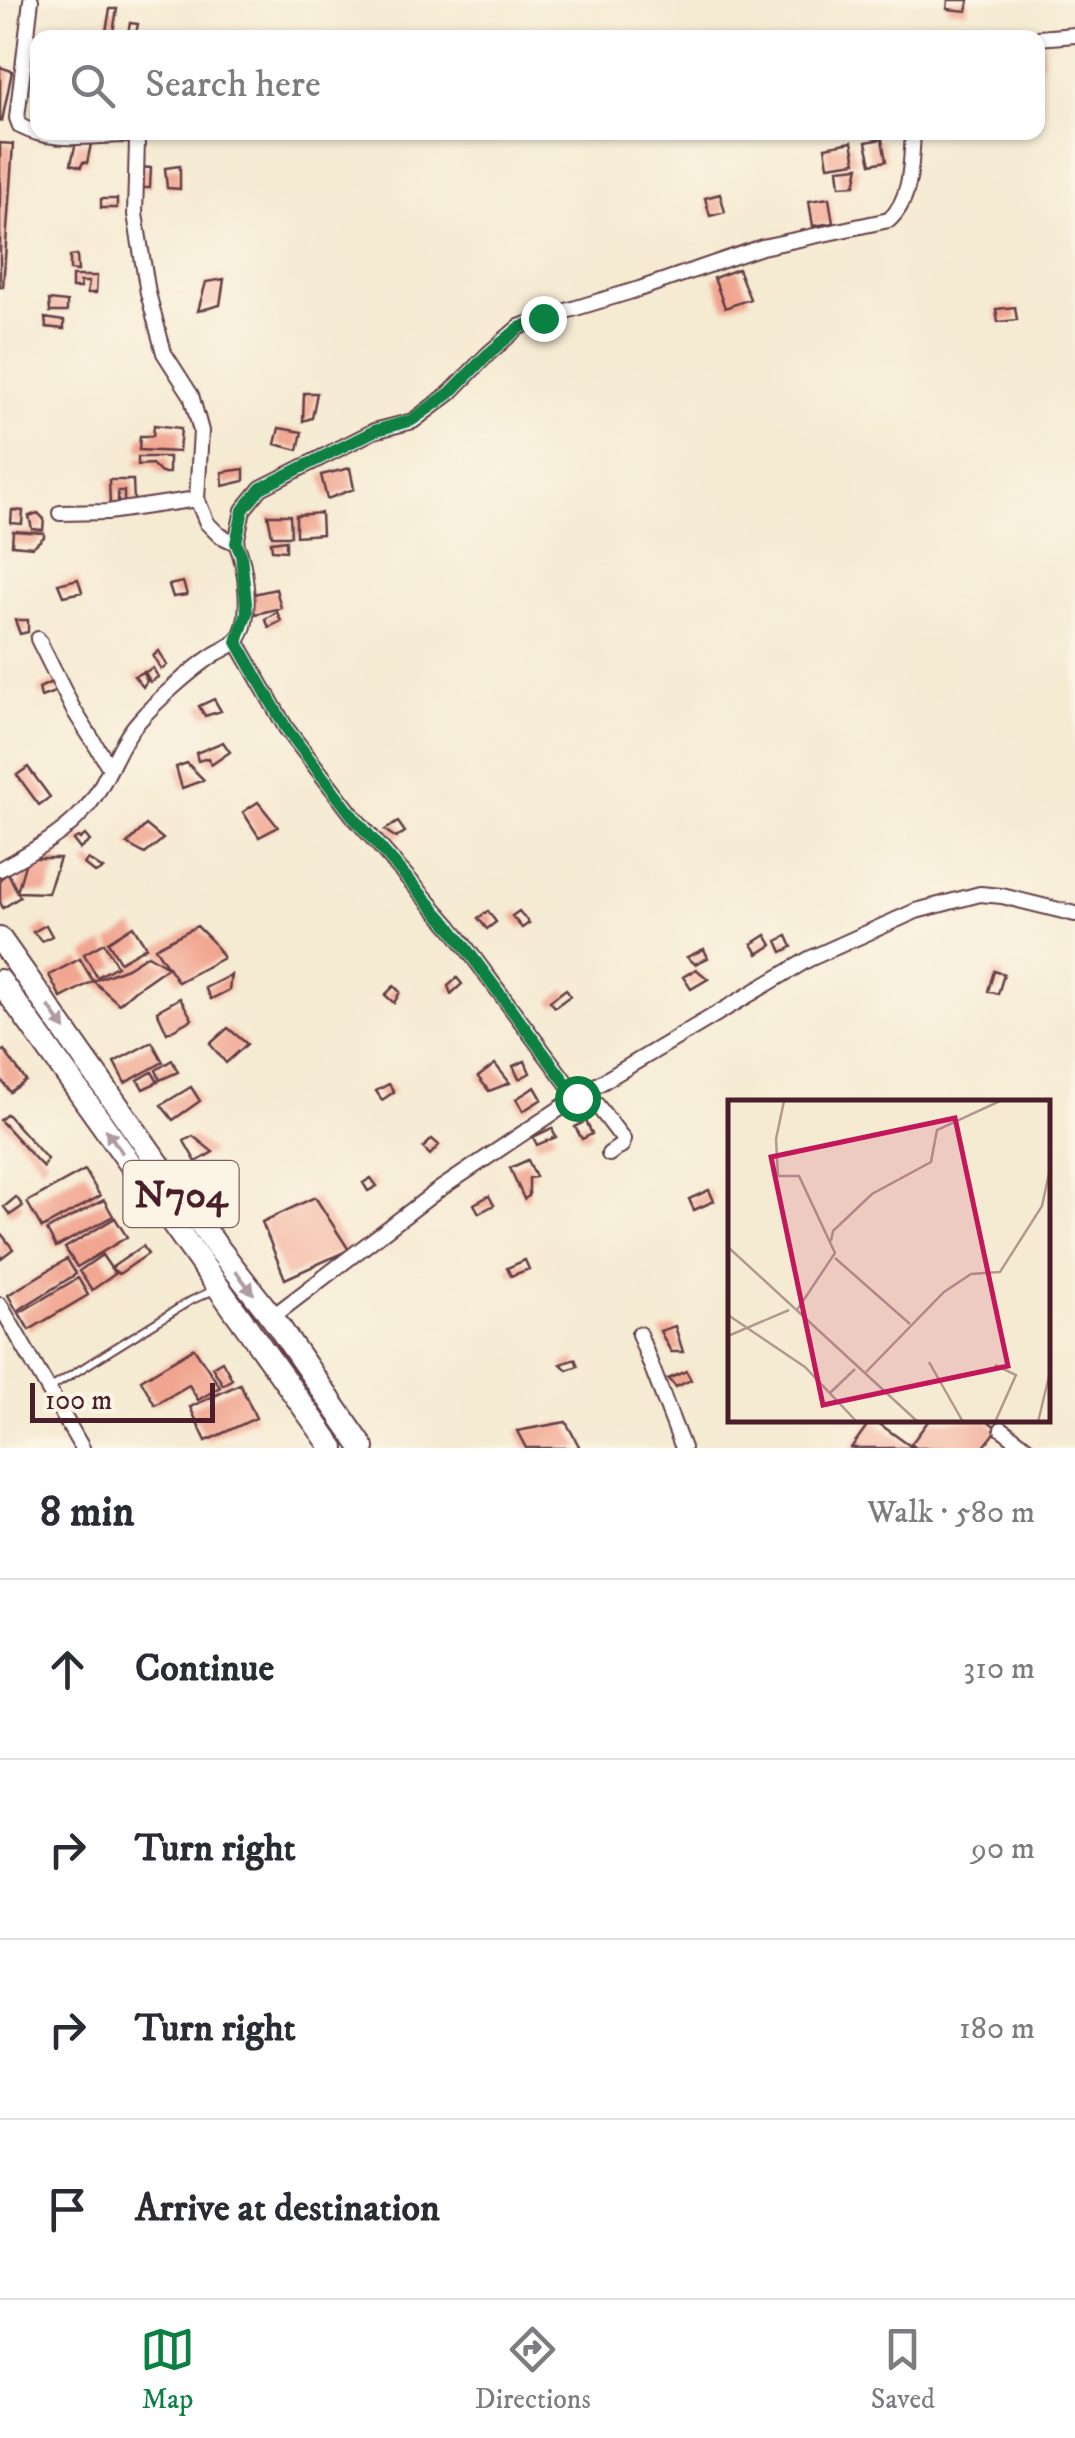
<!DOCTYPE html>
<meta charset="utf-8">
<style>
:root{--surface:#fff;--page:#f7f7f7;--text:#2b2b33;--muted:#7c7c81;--line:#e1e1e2;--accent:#0b8043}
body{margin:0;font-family:"IM FELL DW Pica",serif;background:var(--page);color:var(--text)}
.scale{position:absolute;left:30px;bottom:25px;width:185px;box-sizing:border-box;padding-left:10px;border:5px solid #4a1f2b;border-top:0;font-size:28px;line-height:35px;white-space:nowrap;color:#4a1f2b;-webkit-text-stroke:8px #fcf5e5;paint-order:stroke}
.stop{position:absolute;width:30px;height:30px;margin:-22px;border:8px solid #0b8043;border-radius:50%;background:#fff}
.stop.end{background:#0b8043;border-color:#fff;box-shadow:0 2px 10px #0008}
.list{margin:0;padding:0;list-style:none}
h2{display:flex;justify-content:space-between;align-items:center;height:130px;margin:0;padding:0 40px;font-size:42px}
h2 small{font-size:32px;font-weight:400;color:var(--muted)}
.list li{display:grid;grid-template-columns:65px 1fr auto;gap:30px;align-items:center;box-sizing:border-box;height:180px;padding:0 40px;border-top:2px solid var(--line)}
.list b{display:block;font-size:38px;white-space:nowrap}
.list em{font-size:32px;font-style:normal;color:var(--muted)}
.icon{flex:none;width:55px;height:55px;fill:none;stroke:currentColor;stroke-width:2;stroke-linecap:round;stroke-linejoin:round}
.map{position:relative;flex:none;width:1075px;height:1448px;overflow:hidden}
.search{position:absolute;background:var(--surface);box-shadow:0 2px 8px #0004;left:30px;right:30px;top:30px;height:110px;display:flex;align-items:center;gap:25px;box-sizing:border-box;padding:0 35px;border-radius:20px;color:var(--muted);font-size:38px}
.sheet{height:850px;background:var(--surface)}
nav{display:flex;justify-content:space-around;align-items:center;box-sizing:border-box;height:140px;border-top:2px solid var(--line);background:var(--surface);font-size:28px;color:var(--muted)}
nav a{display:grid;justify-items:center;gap:5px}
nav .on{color:var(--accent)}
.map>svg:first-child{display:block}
</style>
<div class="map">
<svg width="1075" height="1448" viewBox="0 0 1075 1448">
<rect width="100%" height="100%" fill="#fcf5e5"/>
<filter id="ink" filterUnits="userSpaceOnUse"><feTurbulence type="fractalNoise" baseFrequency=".01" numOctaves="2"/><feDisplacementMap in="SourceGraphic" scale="20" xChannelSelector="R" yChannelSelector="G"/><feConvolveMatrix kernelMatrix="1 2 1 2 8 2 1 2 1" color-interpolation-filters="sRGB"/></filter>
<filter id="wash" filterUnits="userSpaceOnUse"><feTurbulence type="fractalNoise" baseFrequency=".0048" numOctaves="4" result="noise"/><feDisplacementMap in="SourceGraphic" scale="40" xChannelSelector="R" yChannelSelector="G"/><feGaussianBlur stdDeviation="2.25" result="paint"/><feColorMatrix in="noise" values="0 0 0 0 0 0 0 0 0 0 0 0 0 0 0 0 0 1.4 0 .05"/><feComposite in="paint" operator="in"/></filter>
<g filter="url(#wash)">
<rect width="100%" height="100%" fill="#f5ead2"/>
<g id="blocks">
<path fill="#f1a590" d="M948,0H969L967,11L947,9Z
M110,9H117L113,33L106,31Z
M130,23L138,24L135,38H127Z
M1038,43H1044L1042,65H1038Z
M0,67L12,71L2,121H0Z
M882,139L886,161L871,164L866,142Z
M76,142L91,144L87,163L83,162L81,167L71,164Z
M852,142L856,162L828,166L825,147Z
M0,143L13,144L3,287H0Z
M180,166V189L167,188L165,168Z
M139,167L151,168L150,188H139Z
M859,167L855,185L840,186L838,169Z
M720,194L725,212L710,216L705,198Z
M829,198L833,223L813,226L809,201Z
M101,199H117V208H101Z
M77,255L78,271L70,270V256Z
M738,269L750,299L725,308L714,278Z
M72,276H97L96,293H87L89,282H80L81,288H72Z
M224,279L220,305L198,311L206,282Z
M49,300L67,302V312H50Z
M1015,307L1017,320L998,322L996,309Z
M45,318L64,321V329L46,327Z
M304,393H317L312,418L303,421Z
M154,425L181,428L179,452L139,450L140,436H153Z
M279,428L302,432L298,450L275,444Z
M138,457H169V473H161L152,464L138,465Z
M350,468L354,489L327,499L321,475Z
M244,469V481L223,486L222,472Z
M109,480H133L134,502H124V491H118V505H110Z
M12,510L23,511L22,524L11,523Z
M38,513L44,519L43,530L32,529L29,516Z
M321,513L322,534L296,536V515Z
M268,515H290L291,536H272Z
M13,531L44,533V537L33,547L12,545Z
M286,540V551L272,550L271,542Z
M78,579L82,592L63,596L58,584Z
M183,582L187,595L173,597L169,585Z
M276,589L281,608L255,614L249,595Z
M277,612L281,621L269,627L265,619Z
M15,620H28V632L20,634Z
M159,651L167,665L161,669L153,656Z
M153,668L158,677L150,682L145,672Z
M143,672L147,681L143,687L134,676Z
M58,679L63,689L41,697L39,688Z
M214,699L221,711L205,716L199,706Z
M223,742L230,752L211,765L208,758L198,761L196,753Z
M187,763L204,780L182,788L176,767Z
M28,767L50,797L39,805L17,775Z
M258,802L278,827L259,837L243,812Z
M398,822L405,832L396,838L385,830Z
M146,825L163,839L145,854L127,844Z
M85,835L90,841L80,849L73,840L78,837L80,839Z
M27,858H60L48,893L17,892Z
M88,859L103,869L95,873L84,864Z
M8,873L20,897L3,908L0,902V879Z
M488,911L496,922L487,929L478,918Z
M519,911L529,923L522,928L512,916Z
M46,925L52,936L42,941L33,932Z
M133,926L146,947L120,962L108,942Z
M197,926L213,942L223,958L178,982L155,948Z
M766,935L772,945L758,954L752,944Z
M787,936L792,947L782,952L777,941Z
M104,943L117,966L97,977L84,954Z
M704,949L708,958L695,964L687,957Z
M148,955L168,967L135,990L119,1004L93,981L127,968Z
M80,959L93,981L61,998L49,975Z
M696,969L708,979L691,989L683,977Z
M994,971L1004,974L998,994L988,991Z
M231,975L229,990L211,999L205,988Z
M457,978L462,984L451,994L448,986Z
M394,986L400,992L394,1003L385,995Z
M566,989L570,996L555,1007L550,1001Z
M180,998L192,1019L167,1033L157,1011Z
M228,1028L247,1044L226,1063L210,1044Z
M152,1042L163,1062L125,1083L114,1062Z
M4,1050L26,1081L10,1092L0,1078V1053Z
M172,1060L178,1072L160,1080L156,1070Z
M525,1061L530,1073L519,1079L513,1066Z
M495,1064L510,1083L489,1091L478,1077Z
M152,1072L158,1082L143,1089L138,1080Z
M389,1084L394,1092L382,1100L376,1091Z
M191,1087L200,1101L173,1120L161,1105Z
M535,1087L542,1099L523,1111L516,1099Z
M7,1114L47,1159L43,1167L0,1120Z
M586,1121L592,1134L582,1139L575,1127Z
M552,1128L556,1137L537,1145L533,1137Z
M193,1136L213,1152L196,1162L184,1141Z
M432,1139L439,1145L430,1155L423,1148Z
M528,1160L536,1177L529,1178V1196L524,1199L510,1168Z
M85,1170L100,1196L42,1228L27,1202Z
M371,1178L377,1186L368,1191L363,1183Z
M709,1190L714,1201L694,1210L689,1199Z
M489,1196L494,1205L479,1213L474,1204Z
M16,1197L23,1206L10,1215L4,1207Z
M315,1197L349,1250L285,1279L262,1222Z
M104,1200L113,1216L56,1247L47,1230Z
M115,1218L127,1237L77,1267L65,1248Z
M0,1232L13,1249L0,1259Z
M143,1246L148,1254L119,1274L111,1268Z
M102,1255L115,1274L92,1290L79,1271Z
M67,1259L76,1274L17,1311L8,1295Z
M525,1260L529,1269L511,1276L507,1268Z
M78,1278L88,1295L29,1330L19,1313Z
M675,1326L683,1352H671L660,1331Z
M194,1348L220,1387L198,1400L189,1385L155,1405L141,1380Z
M575,1359L578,1366L567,1370L561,1364Z
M222,1361L232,1379L223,1385L212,1367Z
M686,1371L691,1380L676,1387L668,1379Z
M240,1384L256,1418L206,1441L190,1407Z
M871,1420H874L913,1448H851Z
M929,1420H987L998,1429L983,1448H916L911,1444Z
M566,1422L580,1448H526L517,1431Z"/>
</g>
</g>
<g filter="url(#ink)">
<use href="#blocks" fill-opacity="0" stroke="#643d44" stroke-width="2.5"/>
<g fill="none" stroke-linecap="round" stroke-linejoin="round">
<g stroke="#643d44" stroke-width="10">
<path id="service" d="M49,1389L190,1301L214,1290"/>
</g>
<g stroke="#643d44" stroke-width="18">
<path id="minor" d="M1038,38L1075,35
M60,513L108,512L197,499
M236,543L243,510L261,488L374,431L413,421L450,393L488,354L519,327L543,318L639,289L762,247L889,220C912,199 911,162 913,132
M38,639L73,709L110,768
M237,642L286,728L354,817L451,927L577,1097
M0,869C30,852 64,835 87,807C108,782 116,747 138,722C156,701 190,671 212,656C220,650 232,647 238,639C253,619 246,565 236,543L219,535L207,523L197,499L201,431L191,395L164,353L148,293L135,214L137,141L133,135C96,134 55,145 20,126L17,118L31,0
M587,1092L623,1139L622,1145L609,1154
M0,1305L82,1448
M272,1317L437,1191L577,1097L809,959L916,911L980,894L1002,896L1075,914
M639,1334L683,1448
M1002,1429L1027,1448"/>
</g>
<g stroke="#643d44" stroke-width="26">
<path id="trunk" d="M0,939L215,1244L272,1317L363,1448
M0,981L333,1448"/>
</g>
<use href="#service" stroke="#fff" stroke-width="6"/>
<use href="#minor" stroke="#fff" stroke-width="14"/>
<use href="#trunk" stroke="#fff" stroke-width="22"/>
</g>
<defs><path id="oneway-solid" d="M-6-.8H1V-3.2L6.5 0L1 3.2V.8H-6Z" transform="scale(2.5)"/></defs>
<g fill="#ae9aa0">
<use href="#oneway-solid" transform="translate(57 1018) rotate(55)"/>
<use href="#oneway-solid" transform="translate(114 1141) rotate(-125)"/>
<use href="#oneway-solid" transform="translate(245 1283) rotate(52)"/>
</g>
</g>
<g fill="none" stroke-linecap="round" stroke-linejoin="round" filter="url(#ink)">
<path stroke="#0b8043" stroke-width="12" d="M543,318L519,328L488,354L450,393L412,420L374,431L261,488L243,510L236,543L241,554L247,612L237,642L286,728L354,818L451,928L577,1098"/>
</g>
<g text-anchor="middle" stroke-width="8" stroke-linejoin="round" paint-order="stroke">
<rect fill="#fcf5e5" stroke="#7f5f63" stroke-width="2.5" x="123.5" y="1161" width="115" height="66" rx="8"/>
<g font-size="38" font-weight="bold" fill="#4a1f2b">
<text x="181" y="1207">N704</text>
</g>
</g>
<g transform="translate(728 1100)">
<rect width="322" height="322" fill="#f5ead2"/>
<path fill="none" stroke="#b1998f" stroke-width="2.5" d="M56,1L48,39L50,76H71L107,153L69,210M103,141L105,131L144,94L203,62L209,30L272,1M0,147L190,322M107,158L182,224M0,215L77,267L129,322M0,236L61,210M201,262L235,322M267,265L288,275L267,322M138,272L216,192L243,174L272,172L314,106L323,64M102,293L127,269M310,322L323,268"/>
<path fill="#c2185b" fill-opacity="0.15" stroke="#c2185b" stroke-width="5" d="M227,18L280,266L95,305L43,57Z"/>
<rect width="322" height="322" fill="none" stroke="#4a1f2b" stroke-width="5"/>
</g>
</svg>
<div class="scale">100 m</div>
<div class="stop" style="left:577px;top:1098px"></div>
<div class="stop end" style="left:543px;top:318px"></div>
<div class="search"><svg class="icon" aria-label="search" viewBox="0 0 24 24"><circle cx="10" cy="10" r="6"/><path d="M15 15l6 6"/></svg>Search here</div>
</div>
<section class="sheet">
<h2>8 min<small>Walk · 580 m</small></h2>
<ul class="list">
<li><svg class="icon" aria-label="ahead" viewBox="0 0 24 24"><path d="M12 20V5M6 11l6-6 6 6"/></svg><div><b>Continue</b></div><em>310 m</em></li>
<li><svg class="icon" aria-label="right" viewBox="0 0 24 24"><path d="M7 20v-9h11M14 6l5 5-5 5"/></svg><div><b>Turn right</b></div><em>90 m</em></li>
<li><svg class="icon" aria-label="right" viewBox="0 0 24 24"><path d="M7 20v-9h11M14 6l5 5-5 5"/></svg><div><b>Turn right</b></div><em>180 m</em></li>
<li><svg class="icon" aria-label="arrive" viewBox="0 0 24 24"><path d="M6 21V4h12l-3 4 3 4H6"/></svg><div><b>Arrive at destination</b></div></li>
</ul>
</section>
<nav>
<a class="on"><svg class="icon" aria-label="map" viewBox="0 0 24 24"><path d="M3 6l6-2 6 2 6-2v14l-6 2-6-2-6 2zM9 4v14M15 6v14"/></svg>Map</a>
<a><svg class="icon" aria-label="directions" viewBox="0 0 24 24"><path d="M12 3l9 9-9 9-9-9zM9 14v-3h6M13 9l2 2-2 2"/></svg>Directions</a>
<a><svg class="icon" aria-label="saved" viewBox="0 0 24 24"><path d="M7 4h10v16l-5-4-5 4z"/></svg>Saved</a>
</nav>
